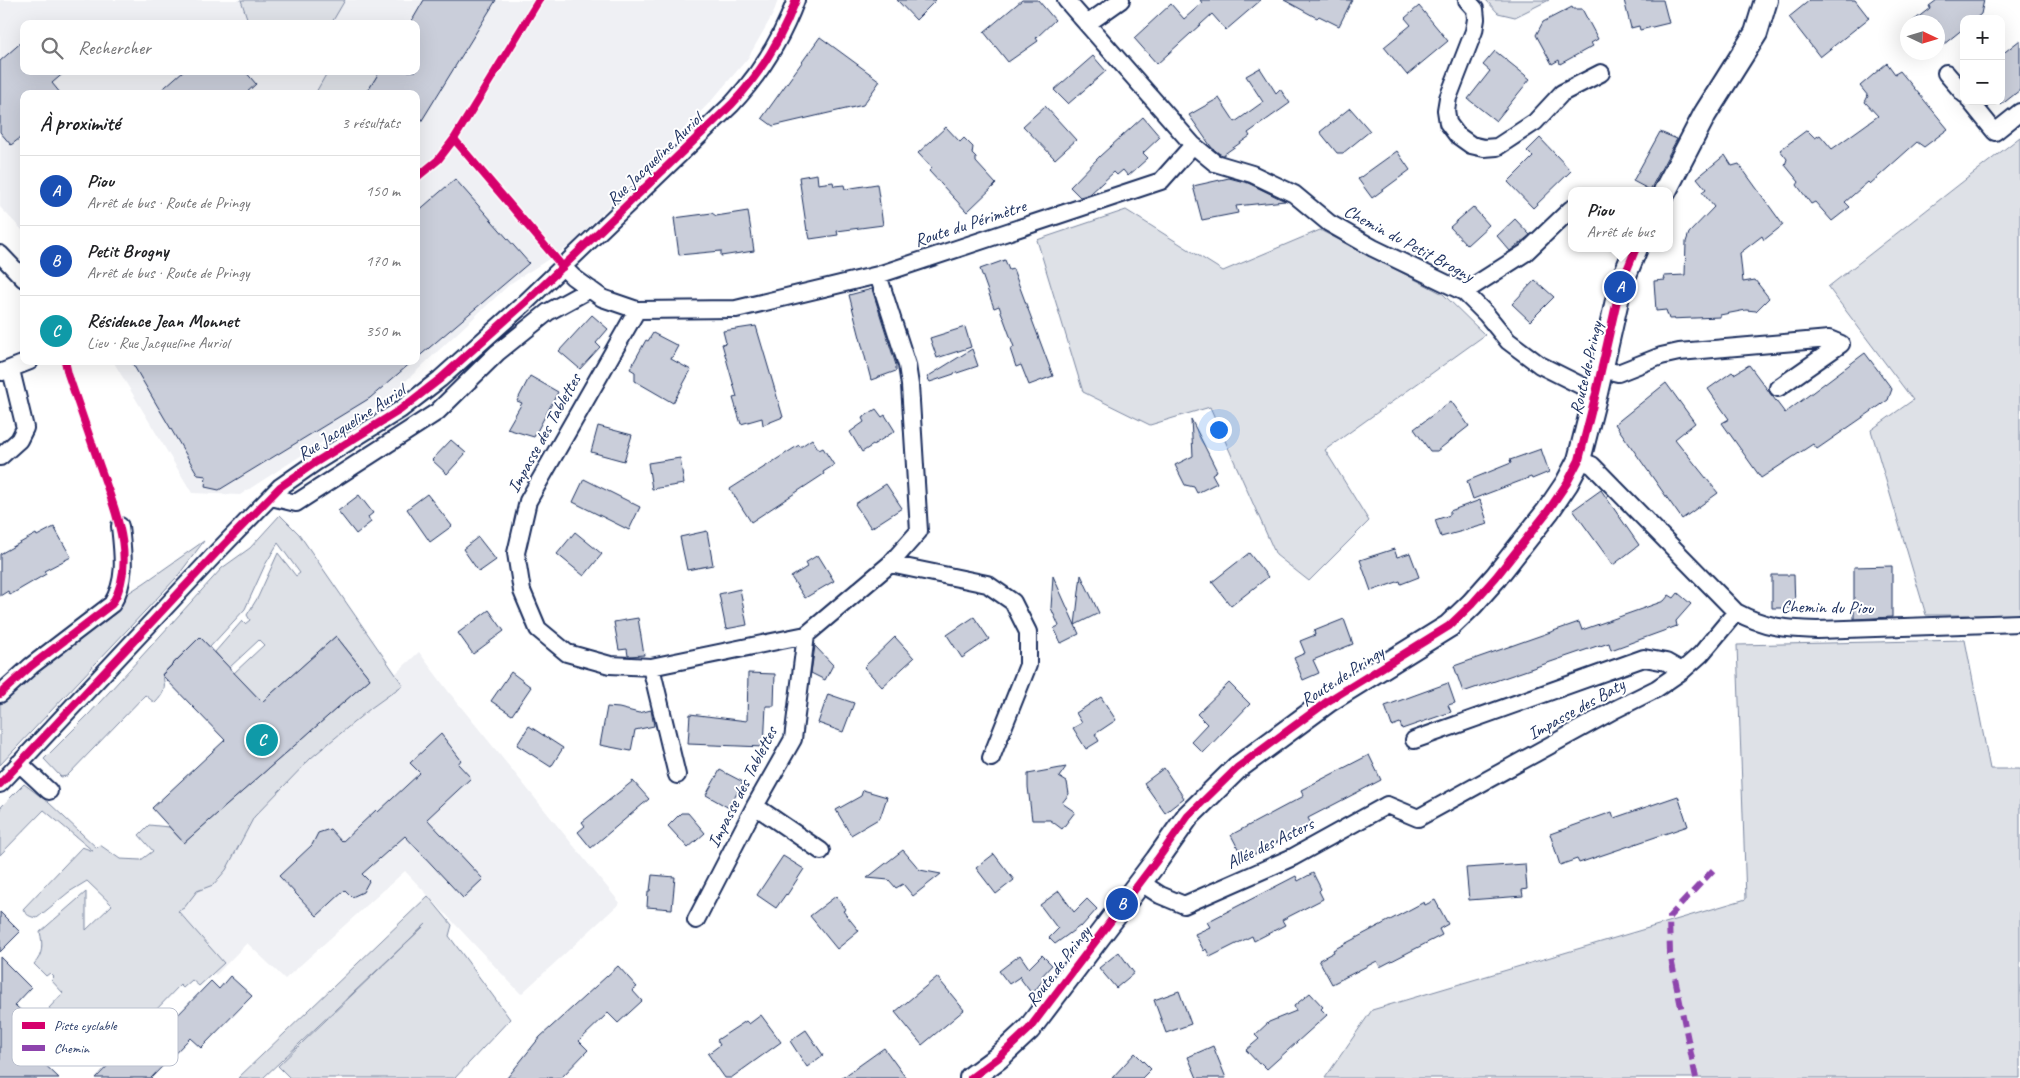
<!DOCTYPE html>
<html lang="fr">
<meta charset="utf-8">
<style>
:root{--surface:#fff;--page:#f2f2f2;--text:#202124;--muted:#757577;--line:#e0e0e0;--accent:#1b2f5e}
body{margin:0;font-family:Caveat,sans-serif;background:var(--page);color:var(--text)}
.controls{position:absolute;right:15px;top:15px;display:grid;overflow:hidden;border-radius:10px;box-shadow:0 5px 20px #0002}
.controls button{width:45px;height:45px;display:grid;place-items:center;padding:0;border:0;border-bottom:1px solid var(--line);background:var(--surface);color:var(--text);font:25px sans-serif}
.compass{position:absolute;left:1900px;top:15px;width:45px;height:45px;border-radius:50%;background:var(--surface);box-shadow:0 5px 20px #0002;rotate:94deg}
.you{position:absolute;left:1218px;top:429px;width:18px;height:18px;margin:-12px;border:4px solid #fff;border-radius:50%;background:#1a73e8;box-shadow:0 0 0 8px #1a73e833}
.badge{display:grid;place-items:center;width:32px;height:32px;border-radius:50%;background:var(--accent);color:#fff;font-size:16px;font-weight:700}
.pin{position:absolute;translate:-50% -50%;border:2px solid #fff;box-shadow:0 1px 5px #0006}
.popup{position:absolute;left:1568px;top:187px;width:105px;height:65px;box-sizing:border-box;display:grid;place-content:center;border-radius:10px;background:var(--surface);filter:drop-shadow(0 1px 4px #0005);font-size:16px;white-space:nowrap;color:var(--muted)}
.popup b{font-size:19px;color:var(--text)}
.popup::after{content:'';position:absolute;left:50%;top:100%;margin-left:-10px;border:10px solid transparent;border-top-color:var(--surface)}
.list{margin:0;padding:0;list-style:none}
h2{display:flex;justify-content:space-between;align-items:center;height:65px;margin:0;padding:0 20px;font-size:21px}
h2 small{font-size:16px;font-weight:400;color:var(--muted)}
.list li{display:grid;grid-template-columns:32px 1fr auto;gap:15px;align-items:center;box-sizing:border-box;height:70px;padding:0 20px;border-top:1px solid var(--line)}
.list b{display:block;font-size:19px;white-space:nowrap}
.list p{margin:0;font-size:16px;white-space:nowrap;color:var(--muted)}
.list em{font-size:16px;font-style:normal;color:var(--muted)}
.icon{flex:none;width:28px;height:28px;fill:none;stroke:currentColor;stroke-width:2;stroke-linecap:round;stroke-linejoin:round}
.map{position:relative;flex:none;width:2020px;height:1078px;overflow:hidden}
.search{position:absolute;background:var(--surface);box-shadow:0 5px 20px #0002;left:20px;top:20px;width:400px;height:55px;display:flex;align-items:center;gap:12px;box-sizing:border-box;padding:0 18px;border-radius:10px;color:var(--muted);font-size:19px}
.panel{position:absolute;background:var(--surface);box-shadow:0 5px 20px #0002;left:20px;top:90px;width:400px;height:275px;border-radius:10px}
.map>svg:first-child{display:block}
</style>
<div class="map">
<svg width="2020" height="1078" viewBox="0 0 2020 1078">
<rect width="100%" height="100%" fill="#fff"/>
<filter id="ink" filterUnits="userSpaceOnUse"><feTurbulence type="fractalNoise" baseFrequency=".02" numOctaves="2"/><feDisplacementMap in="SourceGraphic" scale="10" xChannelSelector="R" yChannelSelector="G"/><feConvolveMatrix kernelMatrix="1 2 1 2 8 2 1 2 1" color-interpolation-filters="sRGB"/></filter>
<g filter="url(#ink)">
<path fill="#eff0f4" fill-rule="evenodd" d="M0,0H778L773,14L748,58L712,100L571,245L511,283L380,405L240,495L192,493L113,361H416V94H24V232L0,207ZM24,24H416V71H24Z
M419,652L448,691L620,903L521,994L405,871L285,979L247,943L216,975L145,904Z"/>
<path fill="#dee1e7" stroke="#7c88a2" d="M241,0H345L331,24H249Z
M1486,0H1549L1515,17L1498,13Z
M328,71H380L366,94H315Z
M2020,137V615H1926L1871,430L1913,400L1828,287Z
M1126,210L1223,271L1320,230L1443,294L1485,335L1325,450L1369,521L1309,581L1276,555L1210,407L1150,425L1083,392L1037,240Z
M280,515L299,534L403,685L371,708L311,758L254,817L226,870L213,885L197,891L184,908L178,911L224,963L199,986L192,980L183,988L180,985L127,1040L111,1023L100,1015L75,1040L49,1008L63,993L51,980L54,977L50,973L46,976L34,964C43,955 43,944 40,932L86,892V930L112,905L87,881L69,892L37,918C30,917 26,915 23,909L82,847L93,851L44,810L0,855V808L24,784L48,802L97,848L100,845L120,859L141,860L153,851L139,835L149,825L169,827L184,843L370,679L336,636L262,702L234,673L264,645L259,640L229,668L215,652L242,621L245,624L250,620L247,615L258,597L278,553L296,576L300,573L278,543L265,565L245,609L210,647L200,637L162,674C167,687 164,694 155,703L145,695L67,776L61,777L44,759L89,714L222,568L250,548Z
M204,541L177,577L0,765V705L18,685L102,610L144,583Z
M1965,640L1990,769H2020V1078H1325L1372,1010L1746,899L1737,645Z
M428,896L452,925L449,936L510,1019L455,1078H290L278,1066L426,924L263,1078H238Z"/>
<path fill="#caceda" stroke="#1b2f5e" d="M424,0H496L416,130V94H366L380,71H416V24H410Z
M897,0H936L916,20Z
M1022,0H1038L1055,20L1036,38L1038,41L1008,62L984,32Z
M1200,0H1261L1226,30L1212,14L1157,64L1134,38L1171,4L1184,19L1202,3Z
M1284,0H1352L1339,26L1319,16L1317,18Z
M1624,0H1663L1669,23L1640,30L1639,26L1631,28Z
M1810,0H1855L1869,18L1820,57L1789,17Z
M1937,0H1984L1981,14L1975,19H1964V28L1938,49V22H1912L1930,8L1929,6Z
M1419,6L1448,41L1407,75L1384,47L1411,25L1405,18Z
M1572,7L1573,9H1582L1598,39L1591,43L1593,46L1560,64L1559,60L1552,64L1536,35L1543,22Z
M820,37L880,81L863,105L773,126L762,118Z
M24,40V71H66L52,83L61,94H24V135L11,145L0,132V61Z
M2020,40V90L2001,105V55Z
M1495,51L1530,79L1496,121L1468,99L1490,71L1483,65Z
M1093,56L1106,71L1068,104L1054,90Z
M1887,63L1895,74L1900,71L1948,129L1924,147L1917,142L1870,184L1868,182L1845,202L1850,207L1832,221L1815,202L1811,204L1797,185L1799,182L1785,165L1787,159L1780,150L1807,130L1815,138L1820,135L1832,149L1878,116L1865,102L1868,96L1860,86Z
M1260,68L1276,93L1280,89L1290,103L1248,133L1250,136L1223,155L1220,154L1212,148L1189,115L1219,98L1235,122L1263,102L1246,76Z
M183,71H245L256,84L245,94H157Z
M1045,106L1076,140L1055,159L1023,126Z
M1350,108L1370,131L1343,153H1337L1320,132Z
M1143,117L1160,137L1143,153L1148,158L1128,176L1123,170L1117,175L1114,172L1090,194L1080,197L1070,187L1100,156Z
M946,127L960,142L964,138L973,147L972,154L976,158V162L996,184L967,212L929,171L932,168L918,153Z
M1660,132L1677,139L1650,190L1633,181Z
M1540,138L1571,171L1533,208L1508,182L1533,157L1527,151Z
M1397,151L1410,170L1372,198L1358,179Z
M1725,155L1732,166L1739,164L1783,225L1764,240L1762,236L1740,253L1743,282L1755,280L1769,298L1756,311L1746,310L1720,315V317L1669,319L1666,310L1656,311L1654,281L1665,280L1664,276L1685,275L1686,242L1689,233L1714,207L1702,192L1706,189L1697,178Z
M817,174L818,184L833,182L834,186L844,185L845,189L877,184L883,225L837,231L838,235L810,239L808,230L807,231L799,177Z
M1229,178L1248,183L1285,201L1236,206L1238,213L1202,220L1193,186Z
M455,179L529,263L416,359V213Z
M1473,207L1489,225L1467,245L1450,227Z
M748,211L754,251L721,256V251L679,255L674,218L712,213L716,216Z
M1515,219L1530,235L1510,251L1497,236Z
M1005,260L1009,270L1013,269L1053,376L1029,385L1021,365L1016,367L1010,349L1014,347L999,306L994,308L980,269Z
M1535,280L1554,297L1530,321L1512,304Z
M872,289L896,365V371L871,380L849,295Z
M592,315L608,329L596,343L600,347L580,369L559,351Z
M756,326L783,417L763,425L762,418L741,424L733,398L737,397L722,344L726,343L723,331Z
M965,327L971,347L937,358L930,338Z
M653,333L678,346L671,359L691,370L673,403L635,381V372L630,369L646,340L648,341Z
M972,349L978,366L930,382L927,377Z
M1865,353L1892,389L1888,400L1817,449L1813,444L1761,478L1722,423L1729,419L1708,389L1732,372L1734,374L1749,365L1785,413Z
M131,361H413L370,398L219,490L205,487L206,476L198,475Z
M530,376L558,392L534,437L507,429L522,403L517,401Z
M1666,383L1695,423L1675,439L1718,493L1682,519L1615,424Z
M1451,401L1469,426L1437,451H1430L1414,429Z
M876,409L882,417L885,415L895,431L862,452L850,432L864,422L862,418Z
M1191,419L1217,471L1212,474L1217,483L1197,493L1194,487L1185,485L1175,465L1193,456Z
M598,426L632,435L624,461L591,452Z
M812,439L819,450L823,448L834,465L823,472L824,474L751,522L730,489L799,445L800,447Z
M451,440L466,453L447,474L432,460Z
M1541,449L1549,472L1532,479L1531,477L1473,499L1467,481L1511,463L1510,460Z
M680,458L684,484L652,489L648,463Z
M584,479L640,507L629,530L573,502Z
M886,484L902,508L871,528L855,504Z
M1601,490L1639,545L1613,565L1573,510Z
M427,494L452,526L430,542L407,509Z
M359,495L373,513L368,517L371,522L356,534L338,511Z
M1480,500L1488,524L1441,537L1435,520L1450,515V511Z
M54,527L71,557L44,571L46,574L10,595L8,591L0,596V554L36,534L37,536Z
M707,531L713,565L687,570L680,537Z
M575,532L602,554L584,576L557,554Z
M478,537L496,560L479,572L463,549Z
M1394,549L1397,557L1410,553L1419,577L1401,584L1400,581L1371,591L1360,560Z
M1249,553L1268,577L1231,606L1212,582Z
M818,555L834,581L805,598L791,577L807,567L805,563Z
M1892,566V617L1854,619V567Z
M1081,575L1099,613L1075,625L1079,634L1061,643L1054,628L1059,626L1051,608L1053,576L1075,625Z
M1772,575H1794L1795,608H1772Z
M740,589L747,625L726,629L719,594Z
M1678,593L1691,604L1676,621L1677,626L1611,650L1609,643L1600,646V645L1463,692L1454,666L1579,622L1582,630L1664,601L1669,595L1674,598Z
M489,610L504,631L473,654L458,633Z
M974,617L989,639L962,658L947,635Z
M638,618L644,655L628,656L627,649L619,650L614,622Z
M1344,619L1353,644L1313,660L1319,673L1303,680L1294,658L1305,653L1300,641L1315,635L1314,631Z
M336,636L370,679L184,843L152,808L225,740L162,675L200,637L262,702Z
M895,637L914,658L882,687L864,667Z
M815,646L833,665L825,680L811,673Z
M511,672L531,687L512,715L491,701Z
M748,673L775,674L774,706H766L764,747L688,744L690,714L747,721Z
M1229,683L1250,704L1203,753L1191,741L1207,724L1197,714Z
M1448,683L1455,703L1448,705L1451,712L1402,729L1400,723L1392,726L1385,706Z
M828,694L854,703L843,732L818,723Z
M1101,697L1116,720L1095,734L1099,741L1086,749L1073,728L1082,723L1076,713Z
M607,707L619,708L639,713L651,710L654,726L635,730L631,751L600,745Z
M529,726L563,748L551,767L517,745Z
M441,734L461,760L458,764L471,778L427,819L483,879L463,898L405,836L362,874L369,881L363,892L352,897L345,890L317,916L279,876L312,845L318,833L330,829L342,842L376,810L378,812L420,773L410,763Z
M1369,755L1381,780L1308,818L1311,824L1244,860L1231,835L1304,796L1301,790Z
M1066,767L1059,777L1067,782L1069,794L1062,803L1075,812L1062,829L1050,820H1032L1028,787V774Z
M1164,768L1184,798L1165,813L1144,783Z
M720,770L743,782L729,808L706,795Z
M633,781L649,799L591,848L578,832L585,826L582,822Z
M863,790L887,797L880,818L851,835L836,810L861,796Z
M1678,796L1688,826L1579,863L1577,859L1560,865L1550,834L1612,812L1614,818Z
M681,813H688L705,833L688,848L668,826Z
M903,850L920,870L941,874L913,896L903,884L896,888L889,880L867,878Z
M994,854L1014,880L996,894L976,868Z
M783,856L804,869L787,895L786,894L776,908L757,895Z
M1525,864L1527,889L1522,890L1523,896L1469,900L1466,868Z
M1313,873L1321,889L1319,891L1323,899L1282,920L1285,925L1254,941L1252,936L1210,957L1206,949L1204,951L1195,934L1210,927L1207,922L1296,876L1298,881Z
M652,875L675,877L672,909L647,907L648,891H650Z
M1059,891L1074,912L1087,899L1097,909L1081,927L1080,926L1055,944L1049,938L1058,929L1040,905Z
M836,896L846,909L843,911L859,931L837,949L810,916Z
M1435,900L1448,924L1439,929L1442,935L1380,967L1377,961L1332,984L1319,960L1334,952L1333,950L1409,910L1424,902L1425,905Z
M0,912L20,932L0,952Z
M1119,952L1134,973L1116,988L1099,968Z
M1020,955L1029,968L1042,955L1052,965L1042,976L1044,979L1032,994L1020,978L1021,976L1009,984L999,971Z
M0,957L31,988L15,1005L49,1037L34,1054L59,1078H0Z
M618,966L637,987L632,990L642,1001L618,1023L608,1013L579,1041L588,1050L561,1078H507L540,1037Z
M230,976L252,996L201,1048L190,1038L151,1078H96L161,1010L172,1021L211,981L219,989Z
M937,977L964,1010L922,1045L895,1012Z
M1179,991L1191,1024L1166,1033L1154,1000Z
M1310,993L1323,1007L1321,1009L1327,1015L1267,1069L1261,1063L1259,1064L1246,1050L1259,1039L1255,1035L1269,1022L1296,1011L1294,1006Z
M761,1015L781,1042L731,1078H725L708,1054L720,1045L717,1040L746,1021L749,1024Z
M806,1030L823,1055L807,1067L790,1041Z
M1213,1046L1226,1078H1197L1188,1057Z
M884,1048L906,1078H842Z
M1135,1053L1151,1069L1142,1078H1112Z"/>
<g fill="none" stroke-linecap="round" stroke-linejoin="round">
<g stroke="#1b2f5e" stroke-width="20">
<path id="street" d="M1467,0L1475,9L1476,19L1474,31L1448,98L1446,110L1448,123L1457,135L1471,145L1484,148L1497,147L1535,122L1562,93L1601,73
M1087,24L1121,0
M1946,73L1964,94
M1970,101L1995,132L2020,112
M1193,145L1215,163L1252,174L1294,194L1329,223L1373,248L1464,292L1486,314L1508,341L1540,365L1596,393
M0,254L24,279
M563,267L573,277L602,298L637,310L736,309L878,275L1161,181L1193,145L1066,0
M1464,292L1525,253L1571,209
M637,310L528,501L516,553L522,591L538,629L567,653L610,665L651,667L806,635L890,564L919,531L910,385L907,365L878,275
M1601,369L1618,373L1661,356L1679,352L1829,339L1841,344L1778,388
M2,372L30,361
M0,457L19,440L25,428L11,370
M1579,460L1592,465L1736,612C1764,627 1785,629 1817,630L2020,623
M271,497L296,503L437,412L497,353L548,312L590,289
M890,564L987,584L1013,602L1028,632V665L991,758
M651,667L677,775
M0,694L31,666L112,604C127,580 123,554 120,526
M1414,740L1644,658L1666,662L1682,671
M19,763L49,791
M0,784L217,552L280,487L316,462L400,410L440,379L526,302L732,104C761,73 781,40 796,0
M755,806L821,851
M1140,882L1160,895L1184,905L1293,857L1387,805L1418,818L1616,709L1656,689L1682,671L1701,654L1736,612
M696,920L755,806L793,739L806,635"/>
</g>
<g stroke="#1b2f5e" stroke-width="26">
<path id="secondary" d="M1665,191L1705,114L1756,33L1766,0
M971,1078L998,1058L1029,1029L1157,860L1188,816L1237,768L1328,701L1449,626L1472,604L1496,577L1548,511L1567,483L1579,460L1596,393L1620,287L1636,248"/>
</g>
<use href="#street" stroke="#fff" stroke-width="16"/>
<use href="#secondary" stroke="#fff" stroke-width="22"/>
<path stroke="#8e44ad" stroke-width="6" stroke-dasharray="12 6" stroke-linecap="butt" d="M1696,1078L1670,954L1669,917L1716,867"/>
<g stroke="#fff" stroke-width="11">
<path id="cycleway" d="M454,139L563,267
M416,178L438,160L454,139L539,0
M0,694L31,666L112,604C139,560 113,505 98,461C88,432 78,403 68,374L65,361
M0,784L217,552L280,487L316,462L400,410L440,379L526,302L732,104C761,73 781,40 796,0
M971,1078L998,1058L1029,1029L1157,860L1188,816L1237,768L1328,701L1449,626L1472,604L1496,577L1548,511L1567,483L1579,460L1596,393L1620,287L1636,248"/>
</g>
<use href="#cycleway" stroke="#d6006c" stroke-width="8"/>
</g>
</g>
<g text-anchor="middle" stroke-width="4" stroke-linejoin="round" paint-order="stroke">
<g font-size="18" fill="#1b2f5e" stroke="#fff">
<text transform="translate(654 159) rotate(-44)" y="6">Rue Jacqueline Auriol</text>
<text transform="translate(970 223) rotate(-18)" y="6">Route du Périmètre</text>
<text transform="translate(1409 243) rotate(28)" y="6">Chemin du Petit Brogny</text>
<text transform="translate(1586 368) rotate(-77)" y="6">Route de Pringy</text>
<text transform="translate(351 422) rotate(-33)" y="6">Rue Jacqueline Auriol</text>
<text transform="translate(544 433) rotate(-61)" y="6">Impasse des Tablettes</text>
<text transform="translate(1827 607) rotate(1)" y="6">Chemin du Piou</text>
<text transform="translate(1342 676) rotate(-33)" y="6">Route de Pringy</text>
<text transform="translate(1576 709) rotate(-29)" y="6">Impasse des Baty</text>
<text transform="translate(742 787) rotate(-63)" y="6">Impasse des Tablettes</text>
<text transform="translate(1270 843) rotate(-26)" y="6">Allée des Asters</text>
<text transform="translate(1058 966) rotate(-53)" y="6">Route de Pringy</text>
</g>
</g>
<rect x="12" y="1008" width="166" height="58" rx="8" fill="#fff" stroke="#bbc1cf" stroke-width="1"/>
<rect x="22" y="1022" width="23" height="7" fill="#d6006c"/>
<rect x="22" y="1045" width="23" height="6" fill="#8e44ad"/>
<g font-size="14" fill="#1b2f5e">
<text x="54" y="1030">Piste cyclable</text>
<text x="54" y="1053">Chemin</text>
</g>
</svg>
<div class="controls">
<button>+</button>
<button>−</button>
</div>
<svg class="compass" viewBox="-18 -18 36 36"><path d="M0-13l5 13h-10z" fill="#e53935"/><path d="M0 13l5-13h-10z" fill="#757577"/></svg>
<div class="you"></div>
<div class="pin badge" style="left:1620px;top:287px;background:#1a4fb4">A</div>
<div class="popup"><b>Piou</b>Arrêt de bus</div>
<div class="pin badge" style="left:1122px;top:904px;background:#1a4fb4">B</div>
<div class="pin badge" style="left:262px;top:740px;background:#0f9aa8">C</div>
<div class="search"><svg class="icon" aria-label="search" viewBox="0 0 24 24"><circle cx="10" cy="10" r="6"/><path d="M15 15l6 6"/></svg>Rechercher</div>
<section class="panel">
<h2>À proximité<small>3 résultats</small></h2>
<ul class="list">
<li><span class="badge" style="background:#1a4fb4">A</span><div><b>Piou</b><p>Arrêt de bus · Route de Pringy</p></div><em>150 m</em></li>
<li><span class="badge" style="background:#1a4fb4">B</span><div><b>Petit Brogny</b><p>Arrêt de bus · Route de Pringy</p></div><em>170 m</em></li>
<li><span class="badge" style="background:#0f9aa8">C</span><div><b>Résidence Jean Monnet</b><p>Lieu · Rue Jacqueline Auriol</p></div><em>350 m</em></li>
</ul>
</section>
</div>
